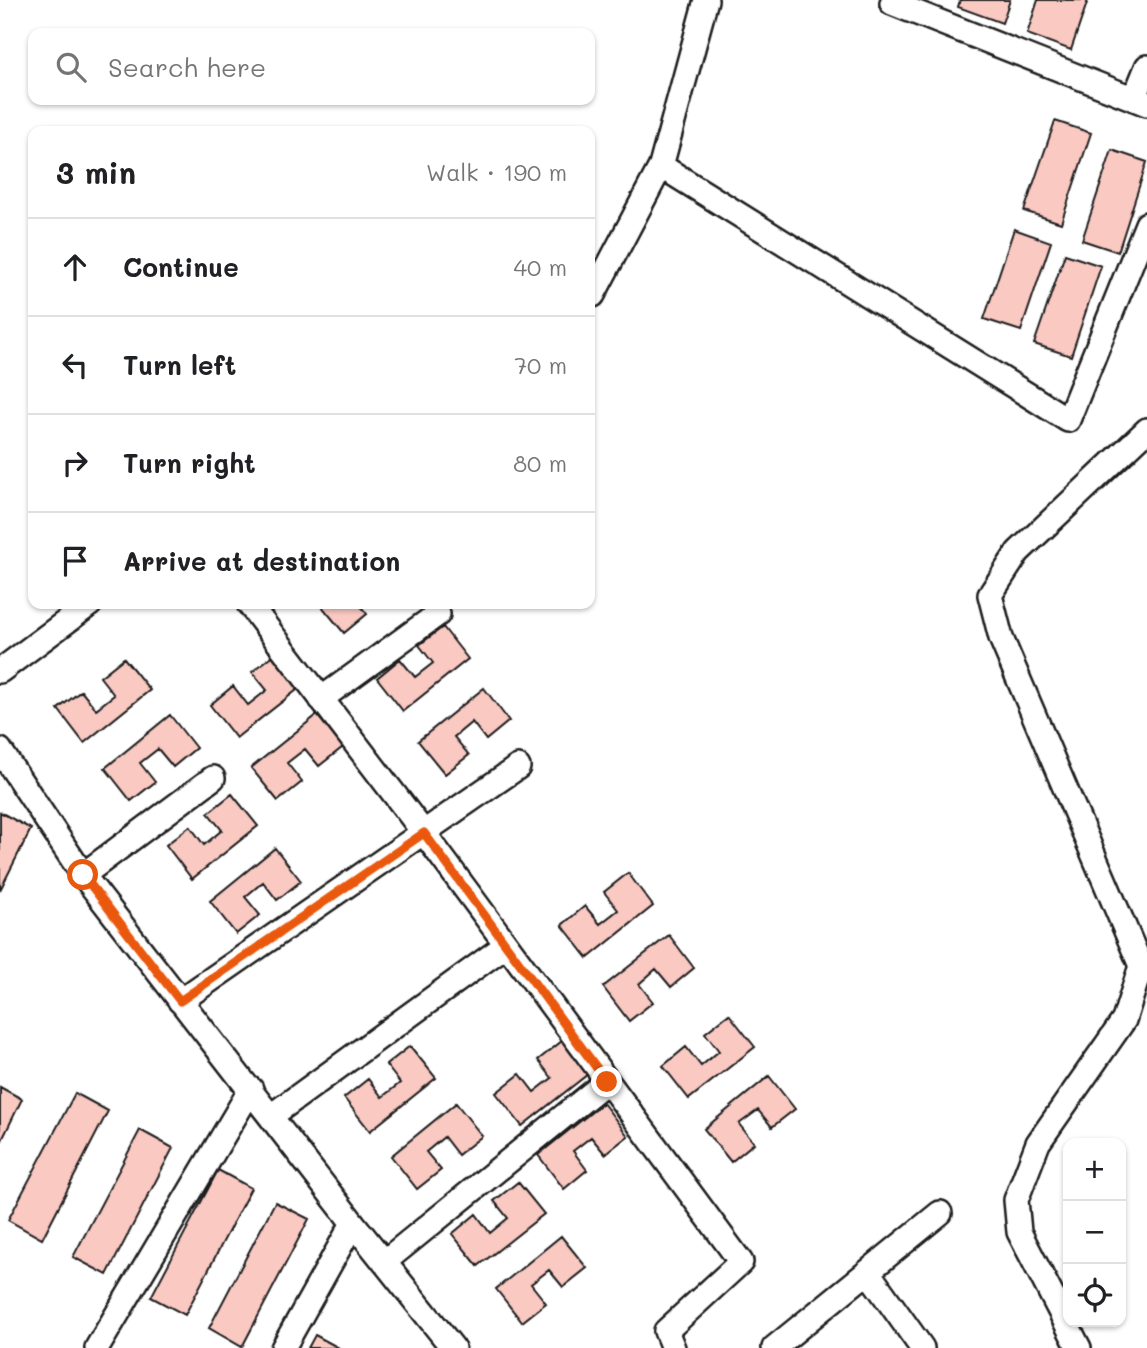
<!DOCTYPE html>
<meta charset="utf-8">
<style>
:root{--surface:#fff;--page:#f6f6f6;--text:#202124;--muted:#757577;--line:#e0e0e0}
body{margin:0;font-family:Mali,sans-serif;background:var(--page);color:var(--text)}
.controls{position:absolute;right:21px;bottom:21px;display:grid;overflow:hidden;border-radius:14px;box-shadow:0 2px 5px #0004}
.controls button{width:63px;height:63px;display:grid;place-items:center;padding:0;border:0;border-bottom:2px solid var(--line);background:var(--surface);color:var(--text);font:35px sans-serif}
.stop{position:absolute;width:21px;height:21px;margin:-16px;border:5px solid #ea580c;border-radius:50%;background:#fff}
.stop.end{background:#ea580c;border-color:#fff;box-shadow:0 2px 7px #0008}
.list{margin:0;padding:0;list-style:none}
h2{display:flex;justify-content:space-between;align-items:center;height:91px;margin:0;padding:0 28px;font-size:30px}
h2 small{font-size:23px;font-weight:400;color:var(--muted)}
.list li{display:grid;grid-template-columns:46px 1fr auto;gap:21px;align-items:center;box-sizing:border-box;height:98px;padding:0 28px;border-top:2px solid var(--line)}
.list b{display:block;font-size:26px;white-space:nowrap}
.list em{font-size:23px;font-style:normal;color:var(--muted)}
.icon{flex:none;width:38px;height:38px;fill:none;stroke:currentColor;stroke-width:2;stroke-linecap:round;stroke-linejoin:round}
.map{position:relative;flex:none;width:1147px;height:1348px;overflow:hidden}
.search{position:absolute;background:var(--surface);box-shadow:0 2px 5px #0004;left:28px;top:28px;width:567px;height:77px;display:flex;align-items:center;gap:18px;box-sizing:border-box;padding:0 24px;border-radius:14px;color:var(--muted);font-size:26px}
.panel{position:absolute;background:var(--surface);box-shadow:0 2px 5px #0004;left:28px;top:126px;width:567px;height:483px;border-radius:14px}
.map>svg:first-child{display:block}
</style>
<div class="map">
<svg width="1147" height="1348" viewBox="0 0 1147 1348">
<rect width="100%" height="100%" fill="#fff"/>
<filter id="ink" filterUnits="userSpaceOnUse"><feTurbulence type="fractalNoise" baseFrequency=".0143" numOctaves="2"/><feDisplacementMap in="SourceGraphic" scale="14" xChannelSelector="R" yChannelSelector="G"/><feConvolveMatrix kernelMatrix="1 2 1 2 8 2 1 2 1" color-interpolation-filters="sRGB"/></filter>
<g filter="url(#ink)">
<path fill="#f9c9c2" stroke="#1c1c1c" stroke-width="2" d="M960,0H1010L1002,23L958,7Z
M1038,0H1088L1071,50L1027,34Z
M1055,121L1091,133L1061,223L1024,211Z
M1112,150L1147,162L1118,252L1082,240Z
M1014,229L1051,242L1021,331L984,319Z
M1065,254L1101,266L1071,356L1034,344Z
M320,604H359L367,614L344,633Z
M443,627L468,659L403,711L377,678L400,659L415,677L433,663L419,645Z
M276,653L302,686L236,738L210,705L233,686L248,705L267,690L252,672Z
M124,658L150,690L84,743L58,709L81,691L96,709L114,695L100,677Z
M484,688L509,721L486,740L472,722L454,737L469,755L445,774L418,741Z
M170,715L196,748L173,767L158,749L140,763L155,782L131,801L105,768Z
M317,715L343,747L319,766L305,749L287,763L302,782L278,801L251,768Z
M232,794L258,826L192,879L166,845L190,826L204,845L222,830L208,813Z
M0,812L31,829L0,890Z
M275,848L301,881L277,900L263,882L245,897L260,915L236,934L210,901Z
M628,873L653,906L588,958L562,925L585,906L600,924L618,910L604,892Z
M669,935L694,968L671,987L656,969L639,984L653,1002L629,1021L603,987Z
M729,1014L755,1047L689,1099L663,1066L686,1047L701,1066L719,1051L705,1033Z
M562,1041L588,1074L522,1126L496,1093L520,1074L534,1092L552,1078L538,1060Z
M410,1046L436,1078L370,1131L344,1098L368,1079L382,1097L400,1083L386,1065Z
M769,1076L795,1109L772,1127L758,1110L739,1124L754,1143L731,1162L704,1129Z
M0,1087L22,1099L0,1144Z
M75,1093L108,1111L42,1239L8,1220Z
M456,1103L482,1136L458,1155L444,1137L426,1152L441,1170L417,1189L391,1156Z
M603,1103L628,1136L605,1154L591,1137L573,1151L587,1170L564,1189L538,1155Z
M140,1130L173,1148L107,1275L73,1257Z
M218,1170L251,1188L185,1315L151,1297Z
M518,1182L544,1214L478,1266L452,1234L476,1214L490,1233L508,1218L494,1201Z
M275,1202L309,1219L242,1347L209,1328Z
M561,1236L587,1268L563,1287L549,1270L531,1284L546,1303L522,1322L496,1289Z
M315,1335L339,1348H308Z"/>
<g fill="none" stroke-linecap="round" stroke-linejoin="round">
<g stroke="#1c1c1c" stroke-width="28">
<path id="minor" d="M892,3L1147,104
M1134,99L1147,67
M661,166L706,0
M590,296L593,295L661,166L1068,420L1147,224
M249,604L424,833L741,1262L666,1331L673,1348
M0,671L90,604
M321,699L438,614
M0,750L83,875L353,1223L453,1348
M83,875L213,778
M180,1001L518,767
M271,1116L506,945
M384,1262L607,1081
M868,1272L922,1348
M97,1348L251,1089
M283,1348L353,1223
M774,1348L940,1213
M1079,1348L1019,1232L1016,1200L1038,1143L1124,1020L1141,966L1001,638L990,595L1018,552L1147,430"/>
</g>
<use href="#minor" stroke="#fff" stroke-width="23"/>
</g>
</g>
<g fill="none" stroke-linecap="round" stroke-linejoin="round" filter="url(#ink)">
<path stroke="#ea580c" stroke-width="9" d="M83,875L180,1001L424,833L607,1082"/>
</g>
</svg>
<div class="controls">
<button>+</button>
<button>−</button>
<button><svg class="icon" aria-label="locate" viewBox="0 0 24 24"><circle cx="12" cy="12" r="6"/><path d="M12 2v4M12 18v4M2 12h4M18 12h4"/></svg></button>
</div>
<div class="stop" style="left:83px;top:875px"></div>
<div class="stop end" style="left:607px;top:1082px"></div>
<div class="search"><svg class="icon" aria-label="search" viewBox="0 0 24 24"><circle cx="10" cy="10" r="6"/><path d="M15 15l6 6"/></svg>Search here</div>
<section class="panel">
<h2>3 min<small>Walk · 190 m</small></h2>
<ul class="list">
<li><svg class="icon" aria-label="ahead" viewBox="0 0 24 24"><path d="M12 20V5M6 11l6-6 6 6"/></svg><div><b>Continue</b></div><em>40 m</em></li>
<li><svg class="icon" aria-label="left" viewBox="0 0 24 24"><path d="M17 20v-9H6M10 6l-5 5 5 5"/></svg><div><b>Turn left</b></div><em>70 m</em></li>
<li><svg class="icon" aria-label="right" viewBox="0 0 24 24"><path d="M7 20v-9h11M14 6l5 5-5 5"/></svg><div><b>Turn right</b></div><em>80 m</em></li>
<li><svg class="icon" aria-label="arrive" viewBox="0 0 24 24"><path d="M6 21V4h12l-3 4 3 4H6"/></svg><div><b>Arrive at destination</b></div></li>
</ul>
</section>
</div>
